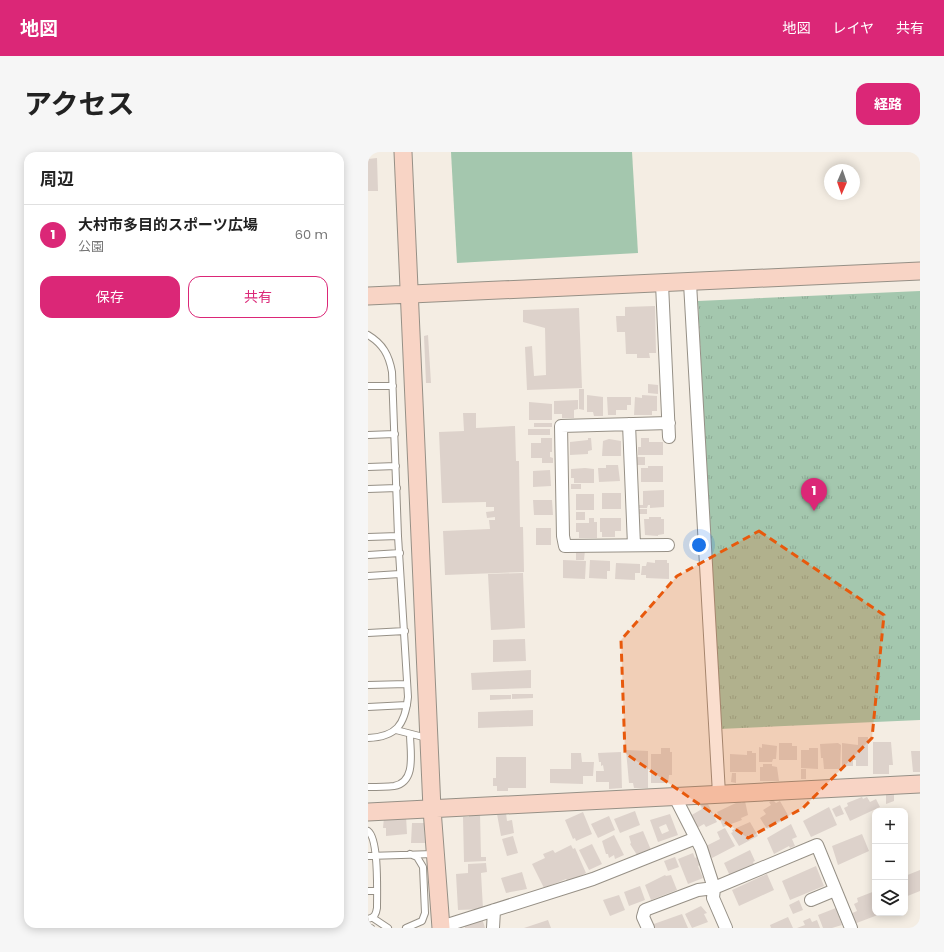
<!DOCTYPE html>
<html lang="ja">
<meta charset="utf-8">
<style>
:root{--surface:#fff;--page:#f6f6f6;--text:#222;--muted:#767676;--line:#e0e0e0;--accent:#db2777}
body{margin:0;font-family:Poppins,"Noto Sans JP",sans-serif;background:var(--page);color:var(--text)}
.controls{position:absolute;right:12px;bottom:12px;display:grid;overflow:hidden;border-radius:8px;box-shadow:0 2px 10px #0003}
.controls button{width:36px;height:36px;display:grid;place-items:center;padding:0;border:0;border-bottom:1px solid var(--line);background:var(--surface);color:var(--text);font:20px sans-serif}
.compass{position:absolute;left:456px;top:12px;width:36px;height:36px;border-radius:50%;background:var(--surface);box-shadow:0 2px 10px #0003;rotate:182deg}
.you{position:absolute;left:331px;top:393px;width:14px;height:14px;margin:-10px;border:3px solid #fff;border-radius:50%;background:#1a73e8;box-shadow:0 0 0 6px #1a73e833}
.badge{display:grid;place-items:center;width:26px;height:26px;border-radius:50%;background:var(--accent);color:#fff;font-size:13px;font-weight:700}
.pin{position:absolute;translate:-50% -33px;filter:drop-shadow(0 1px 2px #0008)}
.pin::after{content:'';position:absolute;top:21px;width:14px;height:12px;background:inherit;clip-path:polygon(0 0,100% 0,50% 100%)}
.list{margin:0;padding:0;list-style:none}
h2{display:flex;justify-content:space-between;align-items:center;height:52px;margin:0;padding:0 16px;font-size:17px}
h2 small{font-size:13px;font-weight:400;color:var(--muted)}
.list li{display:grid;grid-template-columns:26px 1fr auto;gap:12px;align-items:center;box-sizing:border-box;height:60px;padding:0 16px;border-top:1px solid var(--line)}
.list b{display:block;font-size:15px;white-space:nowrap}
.list p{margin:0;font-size:13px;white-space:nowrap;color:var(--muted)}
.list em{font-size:13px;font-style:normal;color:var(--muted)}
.actions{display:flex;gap:8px;padding:12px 16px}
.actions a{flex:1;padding:9px 0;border:1px solid var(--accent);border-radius:12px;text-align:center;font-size:14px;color:var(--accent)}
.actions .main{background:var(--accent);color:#fff}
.icon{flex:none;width:22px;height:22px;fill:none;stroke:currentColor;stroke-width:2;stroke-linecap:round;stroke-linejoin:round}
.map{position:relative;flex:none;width:552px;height:776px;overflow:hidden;border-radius:12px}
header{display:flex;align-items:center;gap:24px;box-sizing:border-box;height:56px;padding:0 20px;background:var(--accent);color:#fff}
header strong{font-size:19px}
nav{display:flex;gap:22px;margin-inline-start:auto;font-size:14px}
.intro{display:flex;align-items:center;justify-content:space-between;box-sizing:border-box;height:96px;padding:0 24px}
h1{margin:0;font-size:28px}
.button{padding:10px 18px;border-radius:12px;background:var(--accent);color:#fff;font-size:14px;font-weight:700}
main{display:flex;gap:24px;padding:0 24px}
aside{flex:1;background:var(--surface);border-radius:12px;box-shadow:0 2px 10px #0003}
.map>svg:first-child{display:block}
</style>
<header>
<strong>地図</strong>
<nav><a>地図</a><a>レイヤ</a><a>共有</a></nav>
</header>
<div class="intro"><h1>アクセス</h1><a class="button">経路</a></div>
<main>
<aside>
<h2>周辺<small></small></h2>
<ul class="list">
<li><span class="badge">1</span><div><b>大村市多目的スポーツ広場</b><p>公園</p></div><em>60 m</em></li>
</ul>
<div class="actions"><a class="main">保存</a><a>共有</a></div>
</aside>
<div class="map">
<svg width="552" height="776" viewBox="0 0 552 776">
<defs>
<pattern id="park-tufts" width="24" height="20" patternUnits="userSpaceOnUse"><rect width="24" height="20" fill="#a4c7ae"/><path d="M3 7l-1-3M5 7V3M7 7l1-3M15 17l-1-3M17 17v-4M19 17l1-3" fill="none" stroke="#8caa94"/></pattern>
</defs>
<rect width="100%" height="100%" fill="#f4ede3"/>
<path fill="#a4c7ae" d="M83,0H264L270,101L89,111Z"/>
<path fill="url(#park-tufts)" d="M552,139V568L351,577L330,149Z"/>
<path fill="#ddd2cb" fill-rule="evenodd" d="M9,6L10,39H0V7Z
M287,154L288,201H281L282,206H269V202H258L257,180H249L248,164H257V155Z
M211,156L214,236L159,238L157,195L164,194L166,224L178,223L177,176L155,170V158Z
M60,183L63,231H58L56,184Z
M280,232L290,233V242L280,241Z
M211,237H216V258L211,257Z
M219,243L235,245V264H226L225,260H219Z
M274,243L289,244V259H284V263H266L267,245L274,246Z
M239,245H263V253H259V258H248V263H240Z
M210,248V257L206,258V266H194V262H186V249Z
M161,250L184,252V268H161Z
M95,261H108V276L147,274L148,309H151L152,375H155L156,420L77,423L75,379L122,377L121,368H127V365L119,366L118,360L126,359V355H118V350L74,351L71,280L96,279Z
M166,271H184V275H166Z
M160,277H182V283H160Z
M173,286H184V300H182V305L185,306V311H174V306H163V291H173Z
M220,286H223L224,298L220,299V302L202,303V290L220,288Z
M273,286H281V290H295V303H270V295H273Z
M241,287L253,289V304H234L235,289Z
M267,305H277V313H267Z
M238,313H250L252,329L231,330L230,316H238Z
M280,314H295V330H273V316H280Z
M217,316L226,317V331H206V326H203V317Z
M182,318L183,334L165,335V319Z
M203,332H213V337H203Z
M296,338V355L282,356V353H280L279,356H270V353H275V339Z
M234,341H253V357H234Z
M208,342H226V358H208Z
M165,348H184L185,363H166Z
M270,357H279V362H270Z
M208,360H217V368H208Z
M281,365H293V367H296V382L290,383V384L277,383L276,367H281Z
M221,366H226V370H229V386H211V380H208V371H221Z
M232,366H253V379H247V385H234V380H232Z
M168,376H183V393H168Z
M208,398H217L216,408H208Z
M195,408L218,409L217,427L195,426Z
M222,408L242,409V419H239V427L221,426Z
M287,408H299V411H301V427L278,426V423H273L274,414H278L279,410L287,411Z
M248,411L272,412V421H267V428L247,427Z
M155,421L157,476L123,478L120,422Z
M157,487L158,509L125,510V488Z
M163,518V536L104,538L103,521Z
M144,542H165V546L144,547Z
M122,543H143V547L122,548Z
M165,558V574L110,576V560Z
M490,585H500V614H488V608H485V614H474V591L490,593Z
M505,590H523L525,613H521V622H505Z
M411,591H424V594H429V608H411Z
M470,591L473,593L472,617H456L455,606H453L452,592Z
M394,592L409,594L408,607H405L404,610H391V595L394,596Z
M293,596H302V600H304V623H301L300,631H283V602H293Z
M441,596H450V617L433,616V598H441Z
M258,598L280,599V636H266L265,631H261Z
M379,599H384V601H388V620H362V602L379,603Z
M543,599H552V620H545Z
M253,600L254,636L241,637V630H228V619H236L235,613L233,614V610H231L230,601Z
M203,601H213L214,610H226L225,624H215V632L182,631V617H203Z
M128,605H158V636H140V639H129V634H125V626H128Z
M395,612H404V614L409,615L411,629H392V615H395Z
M433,617H438V627H433Z
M364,621H368V631L363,630Z
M518,642H526V649L518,652Z
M494,645L495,647L499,645L502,650L508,647L512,655L482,669L476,656L480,654L479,651Z
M405,648L408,651L412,649L421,665L399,677L392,666L398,662L395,658L403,653L401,650Z
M372,649L373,651L377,649L380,663L373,666L374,668L355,675L349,660Z
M339,650L349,670L338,675L336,672L329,676L322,664L334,657L332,653Z
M472,653L476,662L468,665L464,657Z
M461,655L469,673L443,685L435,669Z
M267,659L272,673L252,681L246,667Z
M215,660L224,682L208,689L207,686L205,687L197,668Z
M112,661L113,705H118V709L96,710L95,665H101V662Z
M138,661L139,669L144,668L146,681L133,684L129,662Z
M302,662L310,683L290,690L282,668ZM298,672L301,679L294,682L291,675Z
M38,664L39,682L18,684V676H15L16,665Z
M241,664L247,678L230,686L223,672Z
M382,670L390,684L371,694L363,681L365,680L364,678Z
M44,671H56L57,691H43Z
M423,672L429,685L424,687L427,694L422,696L421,694L406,702L399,686Z
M357,676L367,694L344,706L338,694L352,687L349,680Z
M275,679L283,698L269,703L262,692L263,691L261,684Z
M494,682L501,699L470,713L464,694Z
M246,683L256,703L247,707L246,703L241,706L240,702H238L234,689Z
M145,684L150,701L139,704L134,687Z
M224,692L234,712L221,718L211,698Z
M203,693L205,697L207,696L218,721L200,730L198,727L176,736L164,712L177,706L175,702L185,698L187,701Z
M382,698L387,709L385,710L387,714L362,724L356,711Z
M325,701L327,706L329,705L332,713L330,714L335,726L320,732L310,707Z
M307,705L311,715L300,719L296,709Z
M118,711L119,720L113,721L115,757L90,758L88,722L100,721V712Z
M448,714L456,734L422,748L414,729Z
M552,718V739L537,745V724Z
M154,720L159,737L138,741L133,726Z
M399,722L406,738L371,754L364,738Z
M297,723L298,724L303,723L309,738L283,748L277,733Z
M272,734L277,748L261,754L256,740Z
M507,739V761H515L486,772L482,762L489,759L486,752L490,750L489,746Z
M251,743L257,758L242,764L235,748Z
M431,748L435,758L425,762L421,753Z
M333,754L339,761L336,762L340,770L324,776L317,762Z
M468,756L474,773L464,776H455L450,763Z
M314,762L320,776H284L283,773Z
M420,765L425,776H403L402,773Z
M114,766L117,776H97L96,773Z
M442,766L444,770L449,768L452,776H429L437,773L435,769Z
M180,768L183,776H156Z"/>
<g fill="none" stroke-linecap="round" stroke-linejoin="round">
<g stroke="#969086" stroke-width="8">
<path id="lane" d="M0,183C15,192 21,203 24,220L30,384L40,545C37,573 28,585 0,586
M0,234H25
M0,283L27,282
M0,315L28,314
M0,337L29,336
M0,385L30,384
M0,403L32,401
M0,424L32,422
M0,481L37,479
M0,533L39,532
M0,555L39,553
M28,578L59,586
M0,635C8,635 17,635 26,634C49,630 42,599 42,582
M0,679C11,687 9,740 9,756C8,762 7,765 0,767
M0,704L66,702
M0,739H9
M5,766L20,776
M0,775L3,776
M38,776L54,769L57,761L55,715L49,705L42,702"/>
</g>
<g stroke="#969086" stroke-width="14">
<path id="street" d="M322,131L351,642
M294,132L301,285
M261,272L266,393
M300,393L197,394L195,384L193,274L301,271
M306,643L333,696L346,736L345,746L358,776
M443,748L467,738
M73,775L225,727L328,686
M125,776L126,758
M280,776L275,765L277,758L330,738L346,736L449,693L483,776"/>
</g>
<g stroke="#969086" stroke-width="19">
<path id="secondary" d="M35,0L64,657L73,776
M0,144L552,119
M0,660L552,632"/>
</g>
<use href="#lane" stroke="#fff" stroke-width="6"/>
<use href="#street" stroke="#fff" stroke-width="12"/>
<use href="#secondary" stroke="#f8d4c5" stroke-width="17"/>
</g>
<path fill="#e8590c" fill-opacity="0.2" stroke="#e8590c" stroke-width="3" stroke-dasharray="8 5" stroke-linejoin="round" d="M391,379L516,463L504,586L435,656L380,686L257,601L253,488L309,424Z"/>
</svg>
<div class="controls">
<button>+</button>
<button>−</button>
<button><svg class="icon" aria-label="layers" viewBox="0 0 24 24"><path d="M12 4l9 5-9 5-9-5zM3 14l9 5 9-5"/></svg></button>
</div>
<svg class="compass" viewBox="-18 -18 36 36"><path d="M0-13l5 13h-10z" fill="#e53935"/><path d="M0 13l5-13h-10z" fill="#767676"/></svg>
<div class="you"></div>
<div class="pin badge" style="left:446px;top:359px">1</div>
</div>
</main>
